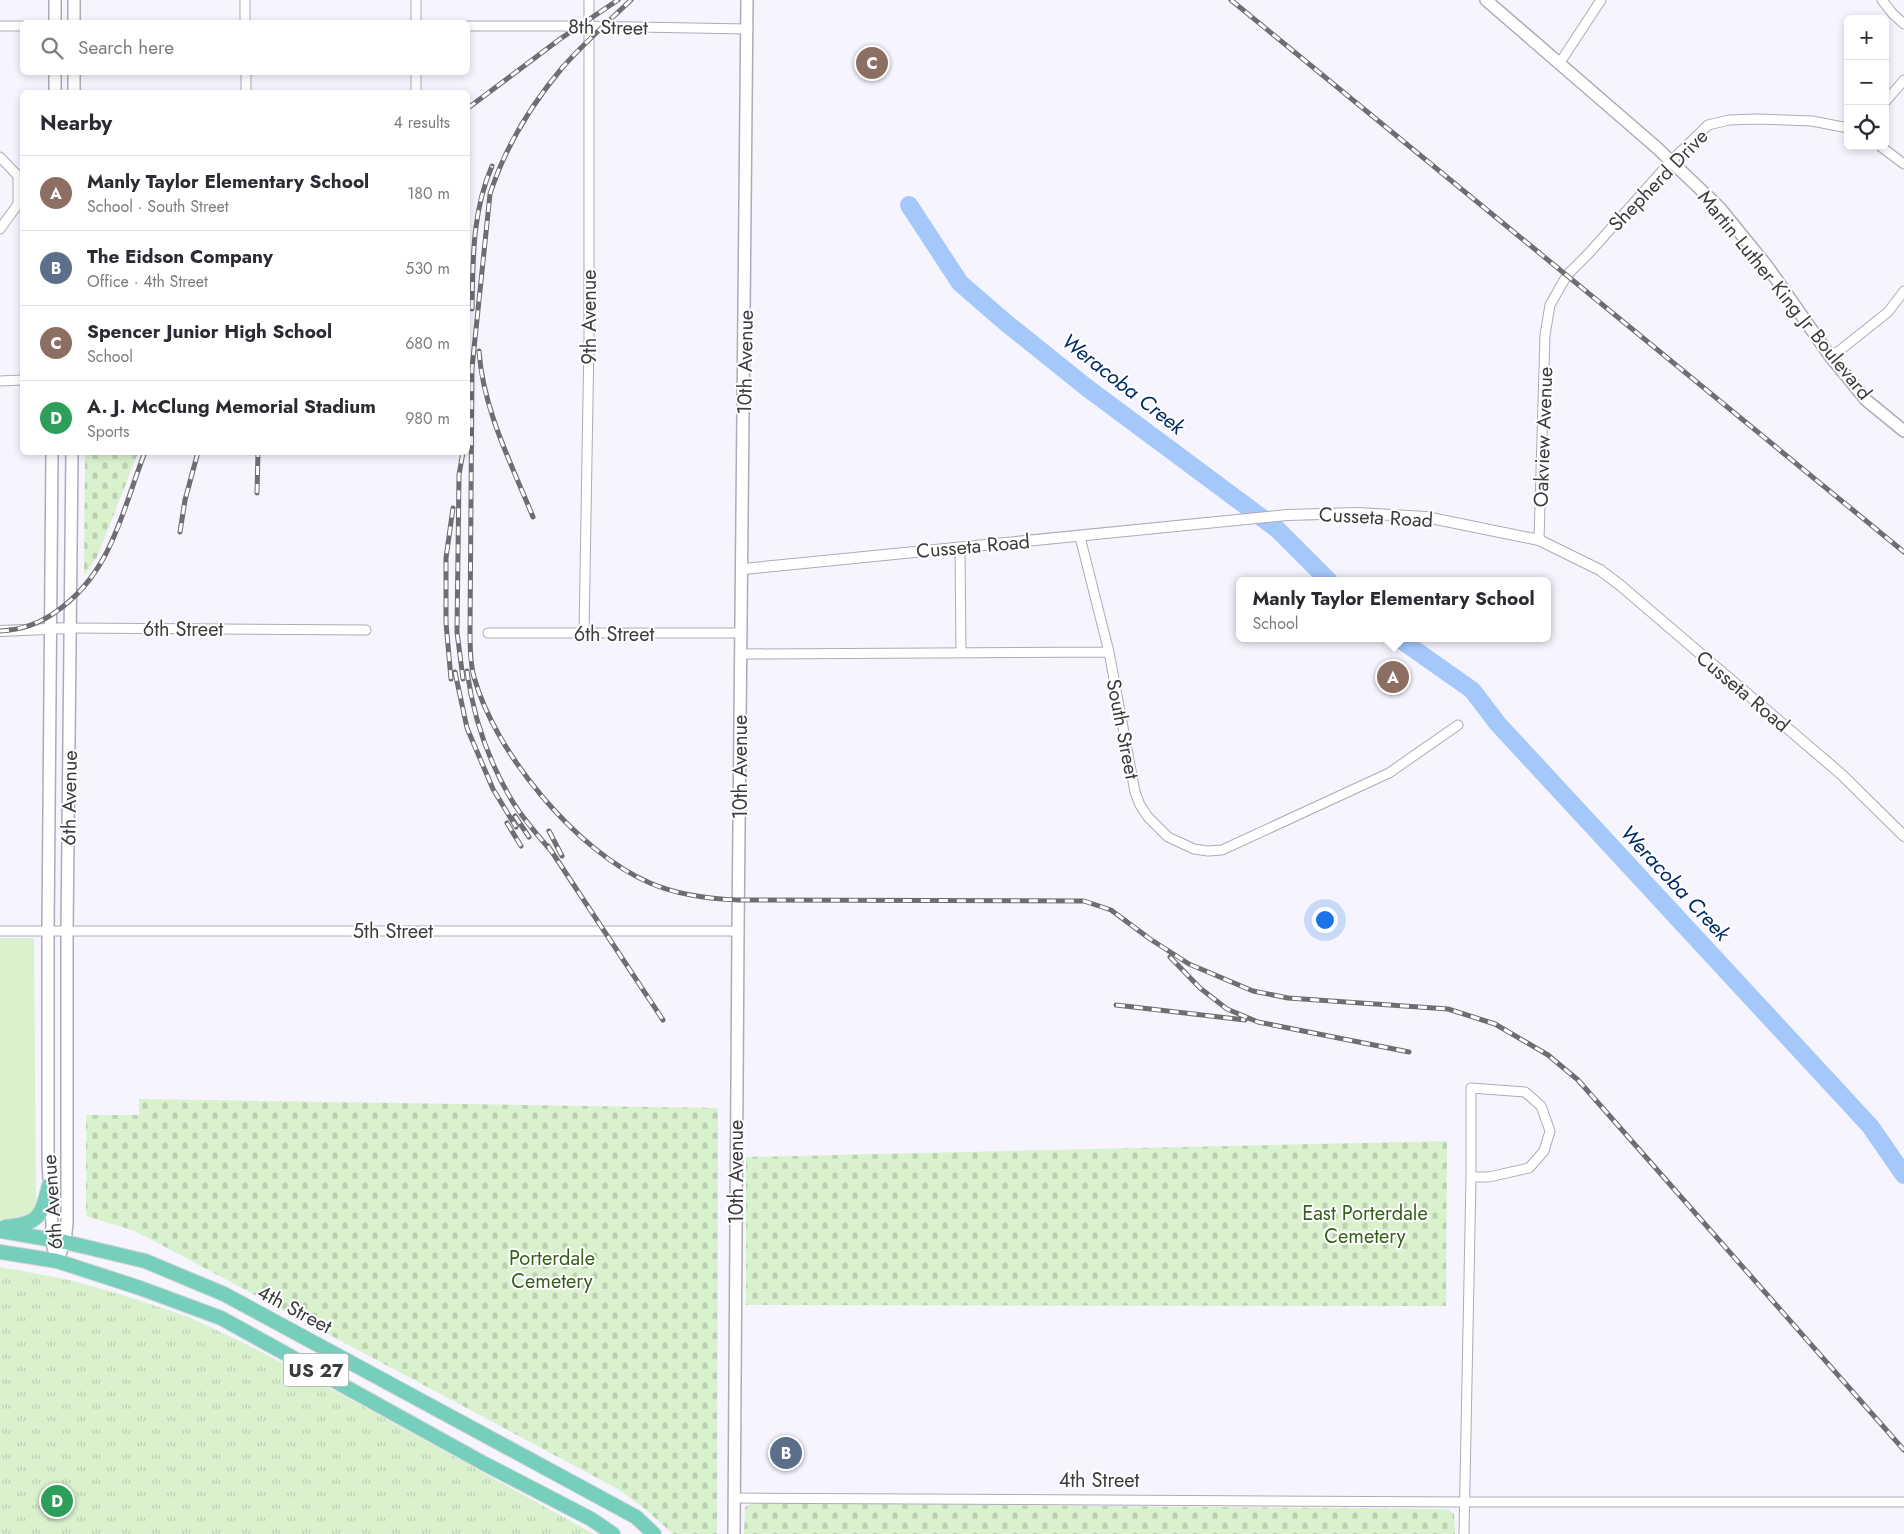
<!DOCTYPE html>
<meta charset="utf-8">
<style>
:root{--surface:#fff;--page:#f2f2f3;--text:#2b2b33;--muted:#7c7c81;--line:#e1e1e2;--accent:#326582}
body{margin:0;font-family:Jost,sans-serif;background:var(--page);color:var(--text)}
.controls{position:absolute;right:15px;top:15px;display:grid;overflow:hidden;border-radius:8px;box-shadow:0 2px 8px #0003}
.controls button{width:45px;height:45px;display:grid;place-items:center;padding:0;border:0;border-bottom:1px solid var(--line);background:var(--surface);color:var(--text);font:25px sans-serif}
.you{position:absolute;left:1324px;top:919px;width:18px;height:18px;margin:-12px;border:4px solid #fff;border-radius:50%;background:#1a73e8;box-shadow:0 0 0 8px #1a73e833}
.badge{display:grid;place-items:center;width:32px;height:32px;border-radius:50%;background:var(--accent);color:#fff;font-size:16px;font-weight:700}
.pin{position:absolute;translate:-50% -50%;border:2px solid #fff;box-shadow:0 1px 5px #0006}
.popup{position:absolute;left:1236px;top:577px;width:315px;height:65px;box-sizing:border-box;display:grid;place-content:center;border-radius:8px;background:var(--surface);filter:drop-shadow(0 1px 4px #0005);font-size:16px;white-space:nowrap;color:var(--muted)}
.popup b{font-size:19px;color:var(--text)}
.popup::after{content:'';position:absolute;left:50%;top:100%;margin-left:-10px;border:10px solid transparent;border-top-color:var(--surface)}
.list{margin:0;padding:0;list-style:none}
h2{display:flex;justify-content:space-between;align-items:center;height:65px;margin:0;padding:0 20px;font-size:21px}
h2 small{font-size:16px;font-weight:400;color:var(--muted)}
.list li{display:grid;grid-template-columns:32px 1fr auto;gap:15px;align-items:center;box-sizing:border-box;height:75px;padding:0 20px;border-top:1px solid var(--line)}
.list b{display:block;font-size:19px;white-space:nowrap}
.list p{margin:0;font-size:16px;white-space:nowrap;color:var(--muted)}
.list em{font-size:16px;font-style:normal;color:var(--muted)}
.icon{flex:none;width:28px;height:28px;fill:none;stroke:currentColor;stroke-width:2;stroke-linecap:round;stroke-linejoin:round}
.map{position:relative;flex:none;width:1904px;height:1534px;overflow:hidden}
.search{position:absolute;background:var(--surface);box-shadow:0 2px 8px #0003;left:20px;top:20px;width:450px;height:55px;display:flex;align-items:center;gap:12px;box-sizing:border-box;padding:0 18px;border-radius:8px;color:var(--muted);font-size:19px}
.panel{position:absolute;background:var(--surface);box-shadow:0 2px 8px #0003;left:20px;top:90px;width:450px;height:365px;border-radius:8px}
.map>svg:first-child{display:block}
</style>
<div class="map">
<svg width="1904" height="1534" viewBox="0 0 1904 1534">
<defs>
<pattern id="cemetery-stones" width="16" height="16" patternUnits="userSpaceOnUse" patternTransform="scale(1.25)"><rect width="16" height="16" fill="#d9f1cd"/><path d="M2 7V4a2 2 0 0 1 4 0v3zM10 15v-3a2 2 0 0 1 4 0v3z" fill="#bbd0b1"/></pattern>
<pattern id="park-tufts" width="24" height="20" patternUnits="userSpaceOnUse" patternTransform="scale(1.25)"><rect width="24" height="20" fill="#d9f1cd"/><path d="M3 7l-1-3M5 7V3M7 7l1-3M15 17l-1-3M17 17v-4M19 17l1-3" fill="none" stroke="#bbd0b1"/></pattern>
</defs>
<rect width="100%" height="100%" fill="#f6f4fe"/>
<path fill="#d9f1cd" d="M0,938H34L36,1200L33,1211C22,1216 12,1219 0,1220Z"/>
<path fill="url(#cemetery-stones)" d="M85,453H138L97,557L84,576Z
M139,1099L718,1108L717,1534H673L644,1508L616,1488L156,1242L132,1230L86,1216V1115H139Z
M1447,1141L1446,1306L746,1305V1157Z
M752,1503L1442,1509L1449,1510L1454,1514L1455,1534H744L745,1510V1507Z"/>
<path fill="url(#park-tufts)" d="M0,1267L65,1279L116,1293L186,1316L240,1341L326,1386L594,1534H0Z"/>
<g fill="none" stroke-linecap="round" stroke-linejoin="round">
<path stroke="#a5c8fb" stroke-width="18" d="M909,205L960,283L1005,322L1086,387L1277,529L1329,581
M1398,638L1472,690L1498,724L1870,1126L1904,1175"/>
<g stroke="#adabb6" stroke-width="11">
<path id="minor" d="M416,0V22
M1882,0L1893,14L1904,24
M245,22V0
M0,26H22
M468,26H581L748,29
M1559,64L1601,0
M246,72V92
M416,92V72
M1885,102L1904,80
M1880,146L1904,164
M0,157L18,176V204L0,229
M1830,356L1839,351L1888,312L1904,291
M0,381L22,380
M1080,537L1109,652L1135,792L1140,805L1148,817L1168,837L1194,849L1208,851L1222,850L1389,773L1458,725
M1539,540L1545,335L1550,305L1567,275L1590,252L1671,161L1708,125L1729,120L1756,119L1812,121L1848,128
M960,547L961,653
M70,628L366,630
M488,633H741
M584,634L589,340V0
M741,654L1109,652
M0,931H738
M1471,1088L1525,1092L1541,1106L1550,1131L1544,1151L1529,1168L1489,1177H1471Z
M734,1498L1464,1502H1904
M1464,1534L1471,1177"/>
</g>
<g stroke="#adabb6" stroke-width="12">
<path id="tertiary" d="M743,569L1287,515L1358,513L1426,517L1539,540L1600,570L1620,585L1841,774L1904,836
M0,631L70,628"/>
</g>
<g stroke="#adabb6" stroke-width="14">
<path id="secondary" d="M1486,0L1656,147L1719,207L1767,266L1830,356L1866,400L1904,431
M55,22V0
M74,22V0
M55,92V72
M74,92V72
M52,452L48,931V1162L52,1225L51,1240L57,1261
M57,1261L65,1242L67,1223V931L72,452
M734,1534L738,931L747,0"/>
</g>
<g stroke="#d4d4d5" stroke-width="16">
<path id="trunk" d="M5,1227C38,1224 42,1217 49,1185
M0,1231L65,1242L145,1261L224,1294L636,1517L654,1534
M0,1252L57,1261L140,1288L221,1318L483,1463L591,1519L613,1534"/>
</g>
<use href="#minor" stroke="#fff" stroke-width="9"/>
<use href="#tertiary" stroke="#fff" stroke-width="10"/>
<use href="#secondary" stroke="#fff" stroke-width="11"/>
<use href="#trunk" stroke="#76cebc" stroke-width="14"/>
<g stroke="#6e6d72" stroke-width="5">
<path id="rail" d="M631,0C608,22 583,44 562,68C531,105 505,147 490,194L472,368L470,632C470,647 470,663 474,677C495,753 577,852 650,883C678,895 709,899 739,900L1084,901L1111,910L1150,939L1189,964L1253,991L1288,998L1448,1009L1495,1024L1548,1055L1578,1080L1904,1450
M1231,0L1904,552
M468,108L560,39L618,0
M472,309C473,260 472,212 492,166
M479,351C483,409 511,463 533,517
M257,493L258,452
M180,532L185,500L198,452
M0,631C20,630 41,623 57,611C112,572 122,511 145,452
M467,671C473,715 488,760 511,799C522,818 537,834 551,851
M455,672L467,728L493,789L516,827
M451,679L446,623V558L453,508
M463,679L457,632L459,475L463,452
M515,816L529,837
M507,823L521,846
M549,831L562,856
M548,846L663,1020
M1170,957L1200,988L1227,1009L1258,1022L1409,1052
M1116,1005L1245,1020"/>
</g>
<use href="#rail" stroke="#fff" stroke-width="3" stroke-dasharray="9" stroke-linecap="butt"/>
</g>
<g text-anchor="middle" stroke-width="4" stroke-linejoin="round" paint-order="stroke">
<rect fill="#fff" stroke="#767679" stroke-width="1" x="283.5" y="1353.5" width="65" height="33" rx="4"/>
<g font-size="19" font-weight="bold" fill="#3c3b3f">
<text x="316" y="1377">US 27</text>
</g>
<g font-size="20" fill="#3c3b3f" stroke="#fff">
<text transform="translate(608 27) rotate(1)" y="7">8th Street</text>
<text transform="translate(1658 180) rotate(-46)" y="7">Shepherd Drive</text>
<text transform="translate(1785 295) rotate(51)" y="7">Martin Luther King Jr Boulevard</text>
<text transform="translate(589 317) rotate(-90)" y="7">9th Avenue</text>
<text transform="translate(745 362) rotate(-89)" y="7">10th Avenue</text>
<text transform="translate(1543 437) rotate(-88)" y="7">Oakview Avenue</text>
<text transform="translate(1376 517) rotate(3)" y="7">Cusseta Road</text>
<text transform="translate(973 546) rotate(-5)" y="7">Cusseta Road</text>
<text x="183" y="636">6th Street</text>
<text x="614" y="641">6th Street</text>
<text transform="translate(1743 691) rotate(40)" y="7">Cusseta Road</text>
<text transform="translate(1123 729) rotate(79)" y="7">South Street</text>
<text transform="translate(740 767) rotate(-90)" y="7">10th Avenue</text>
<text transform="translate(69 798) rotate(-89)" y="7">6th Avenue</text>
<text x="393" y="938">5th Street</text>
<text transform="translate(736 1172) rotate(-90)" y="7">10th Avenue</text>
<text transform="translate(52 1202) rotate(-94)" y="7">6th Avenue</text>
<text transform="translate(295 1309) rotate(28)" y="7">4th Street</text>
<text x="1099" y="1487">4th Street</text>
</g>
<g font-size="20" fill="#355f18" stroke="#fff">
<text x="1365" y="1220">East Porterdale<tspan x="1365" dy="23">Cemetery</tspan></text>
<text x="552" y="1265">Porterdale<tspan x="552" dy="23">Cemetery</tspan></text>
</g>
<g font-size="21" font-style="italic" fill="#002b64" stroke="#fff">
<text transform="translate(1123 384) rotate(38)" y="7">Weracoba Creek</text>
<text transform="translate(1675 883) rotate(47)" y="7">Weracoba Creek</text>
</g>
</g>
</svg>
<div class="controls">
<button>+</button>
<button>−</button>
<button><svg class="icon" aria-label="locate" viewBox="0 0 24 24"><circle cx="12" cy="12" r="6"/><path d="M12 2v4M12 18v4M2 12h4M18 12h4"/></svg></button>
</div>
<div class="you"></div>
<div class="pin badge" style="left:1393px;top:677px;background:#8d6e63">A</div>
<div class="popup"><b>Manly Taylor Elementary School</b>School</div>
<div class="pin badge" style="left:786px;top:1453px;background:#5c6f8a">B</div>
<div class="pin badge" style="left:872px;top:63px;background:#8d6e63">C</div>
<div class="pin badge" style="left:57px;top:1501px;background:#2e9e5b">D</div>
<div class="search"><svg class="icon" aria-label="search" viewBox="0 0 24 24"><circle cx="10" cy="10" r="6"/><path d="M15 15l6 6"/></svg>Search here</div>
<section class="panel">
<h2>Nearby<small>4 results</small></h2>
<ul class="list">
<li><span class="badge" style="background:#8d6e63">A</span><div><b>Manly Taylor Elementary School</b><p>School · South Street</p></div><em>180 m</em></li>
<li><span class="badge" style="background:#5c6f8a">B</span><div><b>The Eidson Company</b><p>Office · 4th Street</p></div><em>530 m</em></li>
<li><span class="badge" style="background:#8d6e63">C</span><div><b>Spencer Junior High School</b><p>School</p></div><em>680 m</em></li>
<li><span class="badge" style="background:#2e9e5b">D</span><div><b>A. J. McClung Memorial Stadium</b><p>Sports</p></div><em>980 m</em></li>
</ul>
</section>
</div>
